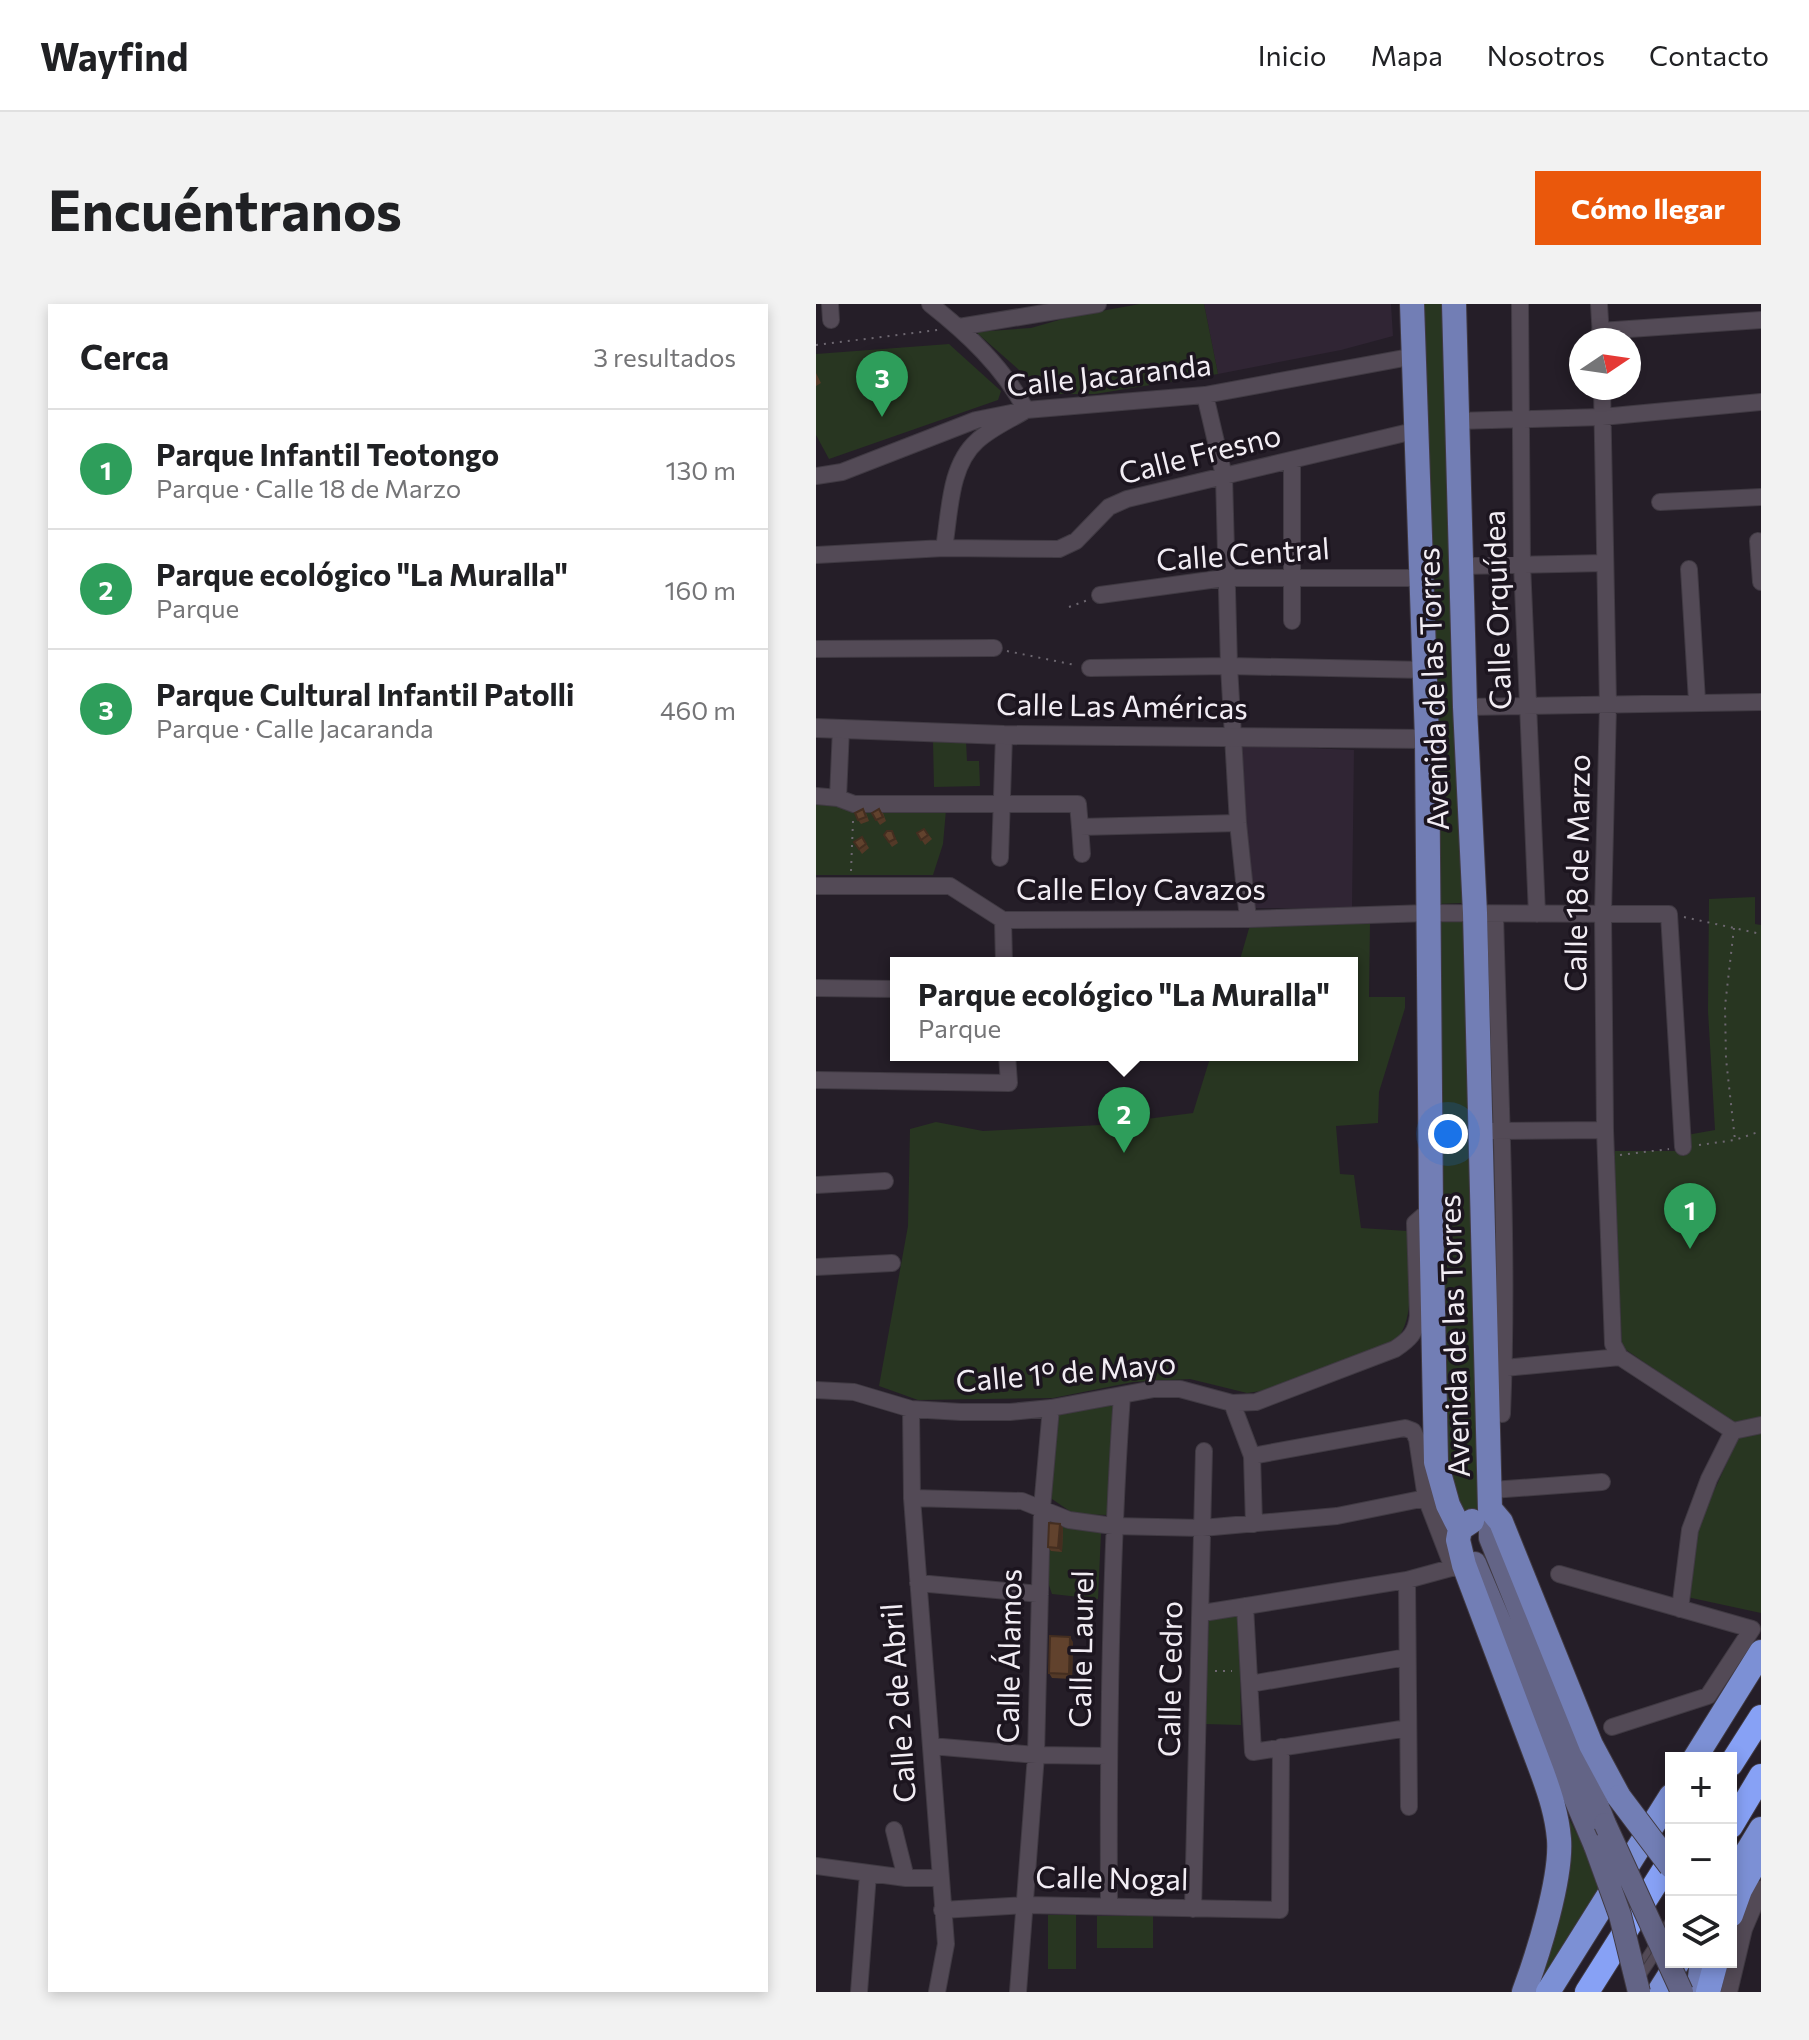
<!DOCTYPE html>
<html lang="es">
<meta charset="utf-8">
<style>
:root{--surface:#fff;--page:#f2f2f2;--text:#202124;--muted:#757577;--line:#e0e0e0;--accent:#ea580c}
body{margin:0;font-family:Commissioner,sans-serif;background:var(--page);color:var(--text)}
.controls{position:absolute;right:24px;bottom:24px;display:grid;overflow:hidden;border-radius:0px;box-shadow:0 4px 12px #0003}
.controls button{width:72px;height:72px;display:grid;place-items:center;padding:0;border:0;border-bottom:2px solid var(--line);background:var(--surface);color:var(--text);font:40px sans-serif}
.compass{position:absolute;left:753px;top:24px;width:72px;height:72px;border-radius:50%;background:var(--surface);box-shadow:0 4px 12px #0003;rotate:77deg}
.you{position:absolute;left:632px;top:830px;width:28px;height:28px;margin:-20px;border:6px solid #fff;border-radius:50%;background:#1a73e8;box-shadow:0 0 0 12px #1a73e833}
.badge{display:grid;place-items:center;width:52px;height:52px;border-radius:50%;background:var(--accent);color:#fff;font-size:26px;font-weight:700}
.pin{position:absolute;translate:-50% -66px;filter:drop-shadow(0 2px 4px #0008)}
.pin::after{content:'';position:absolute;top:42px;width:28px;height:24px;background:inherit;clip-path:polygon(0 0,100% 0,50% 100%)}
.popup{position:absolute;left:74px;top:653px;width:468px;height:104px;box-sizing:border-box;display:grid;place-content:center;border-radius:0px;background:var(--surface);filter:drop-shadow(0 2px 6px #0005);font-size:26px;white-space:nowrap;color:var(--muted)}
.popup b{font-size:30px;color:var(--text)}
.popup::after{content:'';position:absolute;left:50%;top:100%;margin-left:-16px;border:16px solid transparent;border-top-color:var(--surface)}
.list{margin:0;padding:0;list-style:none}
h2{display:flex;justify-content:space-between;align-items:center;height:104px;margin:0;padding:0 32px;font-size:34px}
h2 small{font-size:26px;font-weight:400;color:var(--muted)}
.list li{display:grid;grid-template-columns:52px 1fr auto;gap:24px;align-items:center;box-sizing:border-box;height:120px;padding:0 32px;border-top:2px solid var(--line)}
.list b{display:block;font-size:30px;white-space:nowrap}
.list p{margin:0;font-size:26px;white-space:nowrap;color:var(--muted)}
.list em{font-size:26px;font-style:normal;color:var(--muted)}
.icon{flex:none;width:44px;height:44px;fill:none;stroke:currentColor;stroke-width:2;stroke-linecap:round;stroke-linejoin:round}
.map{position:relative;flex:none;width:945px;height:1688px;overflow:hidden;border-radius:0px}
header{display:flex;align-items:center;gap:48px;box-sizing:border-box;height:112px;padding:0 40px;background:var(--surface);border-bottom:2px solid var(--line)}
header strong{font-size:38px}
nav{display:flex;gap:44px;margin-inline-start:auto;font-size:28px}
.intro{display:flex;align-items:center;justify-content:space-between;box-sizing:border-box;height:192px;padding:0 48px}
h1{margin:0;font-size:56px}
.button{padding:20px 36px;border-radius:0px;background:var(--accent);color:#fff;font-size:28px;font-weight:700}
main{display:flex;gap:48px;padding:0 48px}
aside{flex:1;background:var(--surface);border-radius:0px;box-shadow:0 4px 12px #0003}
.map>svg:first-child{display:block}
</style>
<header>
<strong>Wayfind</strong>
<nav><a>Inicio</a><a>Mapa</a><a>Nosotros</a><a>Contacto</a></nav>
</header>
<div class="intro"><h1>Encuéntranos</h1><a class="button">Cómo llegar</a></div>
<main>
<aside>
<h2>Cerca<small>3 resultados</small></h2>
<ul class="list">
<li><span class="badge" style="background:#2e9e5b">1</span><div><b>Parque Infantil Teotongo</b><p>Parque · Calle 18 de Marzo</p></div><em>130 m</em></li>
<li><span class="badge" style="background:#2e9e5b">2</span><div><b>Parque ecológico &quot;La Muralla&quot;</b><p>Parque</p></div><em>160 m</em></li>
<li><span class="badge" style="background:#2e9e5b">3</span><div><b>Parque Cultural Infantil Patolli</b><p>Parque · Calle Jacaranda</p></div><em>460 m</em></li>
</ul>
</aside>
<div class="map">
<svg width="945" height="1688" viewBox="0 0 945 1688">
<rect width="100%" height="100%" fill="#251e28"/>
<path fill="#302534" d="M388,0H575L577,32L525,46L402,70Z
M426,441L538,446L536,604H435Z"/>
<path fill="#283621" d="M324,0H388L402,70L279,90H221L203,66L160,28L215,24L257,12Z
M602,0H636L651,594L646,599L622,600Z
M133,40L185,87L182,96L13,155L0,131V50Z
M117,437H150L151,457H163L164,482L118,483Z
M0,498L130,506L127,540L117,571H0Z
M939,593V620L945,621V1114L918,1120L806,1043L798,856L799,847H865V832L899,826L892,707L893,595Z
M618,615H647L652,620L664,1201L661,1207L643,1209L626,1159Z
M554,619L553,693H589V704L563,788L562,819L520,822L524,870L538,871L545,924L591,927C592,957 602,1016 579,1037L460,1085L431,1089L374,1075L317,1078L237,1094L102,1096L63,1082L92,922L94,825L120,818L167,827L284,821L377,809L395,751H536V659H423L434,621Z
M300,1099L292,1211L258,1210L233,1193L239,1110Z
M945,1127V1309L871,1293L879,1229L923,1132Z
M235,1219L285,1229L282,1295L236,1290L232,1278Z
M423,1306L425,1421L389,1420L393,1311Z
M750,1508L788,1585L725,1676L741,1614Z
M232,1611H260V1665H232Z
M281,1612H337V1644H281Z"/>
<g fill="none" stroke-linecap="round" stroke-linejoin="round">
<g stroke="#403a43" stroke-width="10">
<path id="service" d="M823,1664L855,1615"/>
</g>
<g stroke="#403a43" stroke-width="18">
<path id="minor" d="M14,0L15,16
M114,0C152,30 187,63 210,106C194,116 175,124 161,137C133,162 134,209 128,244
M704,0L706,260L721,610
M783,0L785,34
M143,23L282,0
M784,27L945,16
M786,84L792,401L787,609L789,826L797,1040L804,1053
M389,91L408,172L413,362L422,519L432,615
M641,117L786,113L945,98
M476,157V317
M0,172L26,168L160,116L210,106L389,91L599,52
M844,198L945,193
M942,237L945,278
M0,251L128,244L243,245L260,237L293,203L311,195L602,126
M645,262L789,259
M873,265L881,397
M284,291L409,274H606
M0,345L178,344
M274,364L413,362L609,366
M649,403L945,398
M0,492L22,494L38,500H262L264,523L422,519
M22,494L25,424
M264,523L266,550
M184,554L188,431
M0,582H134L187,616L432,615L612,609L853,610L867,843
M679,610C683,776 693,944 686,1110
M187,616L188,659
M0,684L80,685
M0,776L193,779L191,751
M675,827L789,826
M0,881L69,877
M0,963L76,959
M688,1064L804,1053L917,1127L945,1121
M0,1086L38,1088L95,1105L145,1108H194L235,1104L338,1085H364L416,1099L440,1098L579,1045C594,1035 600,1029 602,1012L599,919L615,905
M416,1099L436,1152L438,1220
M95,1105L96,1194L130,1640L121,1688
M436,1152L589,1124L597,1127L601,1135L610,1194L637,1264
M676,1186L786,1178
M96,1194L206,1197L253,1216L297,1222L386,1224L521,1212L610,1194
M743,1270L936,1325L892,1392L796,1423
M591,1276L593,1503
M102,1279L224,1290
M429,1302L437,1448L592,1424
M864,1305L874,1226L893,1175L917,1127
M393,1308L591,1276L646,1261
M434,1380L591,1353
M115,1442L220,1451L292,1452
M78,1526L90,1574
M0,1562L90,1574H124
M293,1602C292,1431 294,1261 306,1091
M377,1605L388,1147
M126,1606L209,1601L464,1606L465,1443
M43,1688L52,1570
M202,1688L220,1451L226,1204L235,1104
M913,1688L928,1625L945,1585"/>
</g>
<g stroke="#403a43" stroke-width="20">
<path id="tertiary" d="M0,424L188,431L611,435"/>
</g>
<g stroke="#403a43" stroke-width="24">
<path id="secondary" d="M674,1205V1234L789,1520
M659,1259L779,1542"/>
</g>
<g stroke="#403a43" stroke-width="26">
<path id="primary" d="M596,0L611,435L615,905L620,1158L632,1201L644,1225
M638,0L649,403L659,609L674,1205
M674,1205L685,1218L775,1441L803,1493
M656,1217L644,1225L642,1236L648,1261L726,1468C734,1490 741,1511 743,1535C746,1574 722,1650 708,1688
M882,1688L886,1658"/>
</g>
<g stroke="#403a43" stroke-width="26">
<path id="trunk" d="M879,1454L945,1348
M925,1558L945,1525
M915,1611L924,1586L945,1548
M732,1688L855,1492
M843,1688L862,1658
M892,1688L900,1658"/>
</g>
<g stroke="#403a43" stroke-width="26">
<path id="motorway" d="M915,1460L945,1413
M915,1522L945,1472
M771,1688L855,1555"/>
</g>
<path stroke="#6d6770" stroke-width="2" stroke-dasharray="2 6" stroke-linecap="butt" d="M0,41L122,26
M253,303L272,296
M191,347L259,361
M35,567L37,517
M868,613L945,630
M918,624L909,702L910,755L919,836
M883,841L919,836L945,827
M804,851L853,845
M399,1367H416"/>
<use href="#service" stroke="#534a56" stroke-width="8"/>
<use href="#minor" stroke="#534a56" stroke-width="16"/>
<use href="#tertiary" stroke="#534a56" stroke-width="18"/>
<use href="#secondary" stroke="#636486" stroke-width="22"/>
<use href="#primary" stroke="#727eb5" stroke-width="24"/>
<use href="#trunk" stroke="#7c90d5" stroke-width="24"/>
<use href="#motorway" stroke="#87a1f5" stroke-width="24"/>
<g stroke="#403a43" stroke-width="10" stroke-linecap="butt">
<path id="service-bridge" d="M824,1674L855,1628"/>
</g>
<g stroke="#403a43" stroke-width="24" stroke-linecap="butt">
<path id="secondary-bridge" d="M789,1520L866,1688
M779,1542L804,1611L823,1688"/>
</g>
<g stroke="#403a43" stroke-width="26" stroke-linecap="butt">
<path id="primary-bridge" d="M803,1493L855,1562"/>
</g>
<use href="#service-bridge" stroke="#534a56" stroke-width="8"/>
<use href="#secondary-bridge" stroke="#636486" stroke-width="22"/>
<use href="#primary-bridge" stroke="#727eb5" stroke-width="24"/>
</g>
<path fill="#533927" d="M0,69L5,79L0,82Z
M50,509L53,517L45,520L42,516Z
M56,509H67L70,517L64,521Z
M108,525L116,535L109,541L101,529Z
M76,527L82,539L76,543L68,531Z
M46,533L53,544L46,550L38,538Z
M244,1220L247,1224L246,1248L235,1247L232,1243Z
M257,1338L256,1375L236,1374L233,1369Z"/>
<path fill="#442e20" d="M244,1220L247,1224L246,1248L242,1244Z
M254,1333L257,1338L256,1375L253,1370Z"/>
<path fill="#61422d" stroke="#442e20" stroke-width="2" d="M47,505L50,513L42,516L39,509Z
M63,505L67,513L60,516L56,509Z
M108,525L112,531L105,536L101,529Z
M71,527H76L79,535L73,538L68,531Z
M46,533L50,540L43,545L38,538Z
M233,1219L244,1220L242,1244L232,1243Z
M234,1332L254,1333L253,1370L233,1369Z"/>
<g text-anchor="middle" stroke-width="7" stroke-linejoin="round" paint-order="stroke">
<g font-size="30" fill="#f2edf4" stroke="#1c151f">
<text transform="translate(293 72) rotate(-6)" y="10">Calle Jacaranda</text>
<text transform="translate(384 151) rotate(-14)" y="10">Calle Fresno</text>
<text transform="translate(427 251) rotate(-4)" y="10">Calle Central</text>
<text transform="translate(682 306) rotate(-92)" y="10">Calle Orquídea</text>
<text transform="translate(618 385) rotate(-92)" y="10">Avenida de las Torres</text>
<text transform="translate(306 403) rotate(1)" y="10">Calle Las Américas</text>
<text transform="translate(762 569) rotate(-89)" y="10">Calle 18 de Marzo</text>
<text x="325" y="596">Calle Eloy Cavazos</text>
<text transform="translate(639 1032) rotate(-92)" y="10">Avenida de las Torres</text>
<text transform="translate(250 1069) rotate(-5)" y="10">Calle 1º de Mayo</text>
<text transform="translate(266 1345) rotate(-89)" y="10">Calle Laurel</text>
<text transform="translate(194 1352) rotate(-89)" y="10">Calle Álamos</text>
<text transform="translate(355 1375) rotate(-89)" y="10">Calle Cedro</text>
<text transform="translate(83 1399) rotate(-94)" y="10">Calle 2 de Abril</text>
<text transform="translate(296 1575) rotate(1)" y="10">Calle Nogal</text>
</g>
</g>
</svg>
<div class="controls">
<button>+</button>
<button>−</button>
<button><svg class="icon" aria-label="layers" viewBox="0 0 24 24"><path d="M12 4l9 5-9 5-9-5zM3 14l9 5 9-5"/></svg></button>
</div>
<svg class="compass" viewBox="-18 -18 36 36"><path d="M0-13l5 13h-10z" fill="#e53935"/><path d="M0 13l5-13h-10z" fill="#757577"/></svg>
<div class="you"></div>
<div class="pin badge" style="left:874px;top:945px;background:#2e9e5b">1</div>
<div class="pin badge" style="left:308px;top:849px;background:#2e9e5b">2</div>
<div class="popup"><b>Parque ecológico &quot;La Muralla&quot;</b>Parque</div>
<div class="pin badge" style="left:66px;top:113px;background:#2e9e5b">3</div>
</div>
</main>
